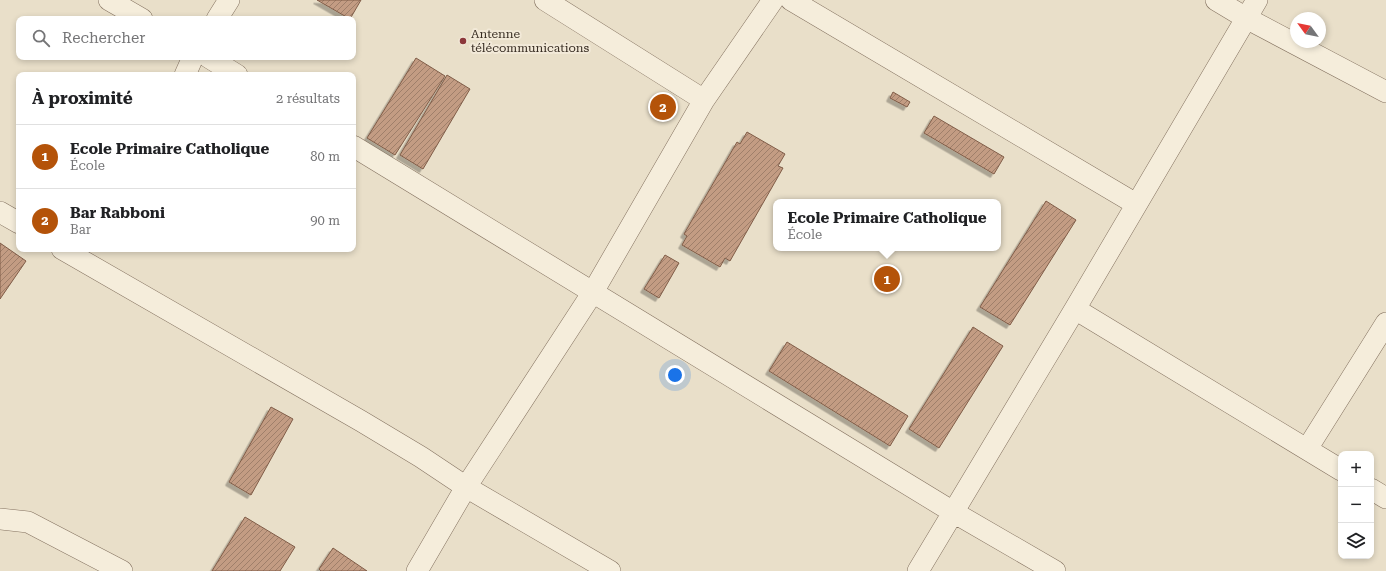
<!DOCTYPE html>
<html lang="fr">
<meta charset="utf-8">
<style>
:root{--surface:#fff;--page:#f2f2f2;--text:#202124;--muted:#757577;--line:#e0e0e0;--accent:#b45309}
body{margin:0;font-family:"Roboto Serif",serif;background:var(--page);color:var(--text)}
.controls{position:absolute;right:12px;bottom:12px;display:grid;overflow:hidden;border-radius:8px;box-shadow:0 2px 6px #0003}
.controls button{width:36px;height:36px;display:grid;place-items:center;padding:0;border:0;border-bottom:1px solid var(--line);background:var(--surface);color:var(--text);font:20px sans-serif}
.compass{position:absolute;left:1290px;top:12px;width:36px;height:36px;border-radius:50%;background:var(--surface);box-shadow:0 2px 6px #0003;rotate:303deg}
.you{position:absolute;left:675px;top:375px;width:14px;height:14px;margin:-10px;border:3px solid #fff;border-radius:50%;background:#1a73e8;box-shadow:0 0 0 6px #1a73e833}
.badge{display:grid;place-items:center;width:26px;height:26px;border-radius:50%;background:var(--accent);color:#fff;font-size:13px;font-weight:700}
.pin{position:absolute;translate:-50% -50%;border:2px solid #fff;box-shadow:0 1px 4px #0006}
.popup{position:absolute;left:773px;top:199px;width:228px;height:52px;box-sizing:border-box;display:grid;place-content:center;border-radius:8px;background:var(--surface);filter:drop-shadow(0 1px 3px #0005);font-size:13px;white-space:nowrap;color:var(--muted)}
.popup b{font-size:15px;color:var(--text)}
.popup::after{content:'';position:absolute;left:50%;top:100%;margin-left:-8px;border:8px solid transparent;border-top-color:var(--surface)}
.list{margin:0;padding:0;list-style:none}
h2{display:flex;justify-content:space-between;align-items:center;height:52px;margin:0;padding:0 16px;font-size:17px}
h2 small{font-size:13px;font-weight:400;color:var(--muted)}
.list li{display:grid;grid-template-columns:26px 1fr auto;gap:12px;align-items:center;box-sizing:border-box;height:64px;padding:0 16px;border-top:1px solid var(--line)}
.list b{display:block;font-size:15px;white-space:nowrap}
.list p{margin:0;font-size:13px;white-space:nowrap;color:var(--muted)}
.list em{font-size:13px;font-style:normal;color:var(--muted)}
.icon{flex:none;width:22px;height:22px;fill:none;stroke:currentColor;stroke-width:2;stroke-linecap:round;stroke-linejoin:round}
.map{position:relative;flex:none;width:1386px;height:571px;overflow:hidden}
.search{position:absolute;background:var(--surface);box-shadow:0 2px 6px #0003;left:16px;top:16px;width:340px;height:44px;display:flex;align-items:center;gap:10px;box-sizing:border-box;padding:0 14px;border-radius:8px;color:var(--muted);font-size:15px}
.panel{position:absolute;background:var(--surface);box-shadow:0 2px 6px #0003;left:16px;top:72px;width:340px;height:180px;border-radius:8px}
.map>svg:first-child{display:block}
</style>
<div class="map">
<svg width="1386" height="571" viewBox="0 0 1386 571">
<defs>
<pattern id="building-hatch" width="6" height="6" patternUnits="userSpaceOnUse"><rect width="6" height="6" fill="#c39c83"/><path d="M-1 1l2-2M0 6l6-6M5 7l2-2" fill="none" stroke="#9f7f6b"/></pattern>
<filter id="shadow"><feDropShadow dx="-3.5" dy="3.5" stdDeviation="0" flood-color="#0004"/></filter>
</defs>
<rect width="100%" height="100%" fill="#e9dfc9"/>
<path fill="url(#building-hatch)" stroke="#805d48" filter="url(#shadow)" d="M317,0H361L350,19Z
M416,58L445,76L395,155L367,138Z
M447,75L470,89L423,169L400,155Z
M893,92L910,102L907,107L890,98Z
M934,116L1004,157L994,174L924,133Z
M747,132L785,154L778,166L783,168L730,261L725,258L720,267L682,245L687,236L684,234L737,142L740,144Z
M1046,201L1076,220L1010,325L980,307Z
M0,243L26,261L0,299Z
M665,255L679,263L659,298L644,289Z
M973,327L1003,346L939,448L909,429Z
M787,342L908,416L890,446L769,371Z
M271,407L293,419L251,495L229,482Z
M245,517L295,547L280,571H212Z
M333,548L367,571H321L319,569Z"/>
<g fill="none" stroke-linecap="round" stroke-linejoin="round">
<g stroke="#847260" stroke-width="22">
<path id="minor" d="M109,0L142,19
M545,0L704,100
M791,0L1136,204
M1216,0L1246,18L1386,92
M217,19L229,0
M208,57L237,75
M185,75L193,57
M353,146L953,512L1055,571
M0,212L19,223
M62,249L361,421L421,457L466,487L610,571
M1075,309L1341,470
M1307,449L1386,323
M1371,489L1386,498
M0,519L28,522L122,571
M417,571L466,487L593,292L704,100L773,0
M918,571L1075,309L1257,0"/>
</g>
<use href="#minor" stroke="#f5eddb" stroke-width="21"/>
</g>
<circle fill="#8c373a" stroke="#f2e9d8" stroke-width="1.5" cx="463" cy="41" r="4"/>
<g text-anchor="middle" stroke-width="4" stroke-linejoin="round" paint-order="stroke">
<g font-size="12" fill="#362b21" stroke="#f2e9d8" text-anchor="start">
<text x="471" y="38">Antenne<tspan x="471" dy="14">télécommunications</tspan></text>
</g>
</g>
</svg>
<div class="controls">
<button>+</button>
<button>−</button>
<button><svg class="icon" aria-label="layers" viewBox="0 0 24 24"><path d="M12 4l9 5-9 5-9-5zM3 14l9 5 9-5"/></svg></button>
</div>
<svg class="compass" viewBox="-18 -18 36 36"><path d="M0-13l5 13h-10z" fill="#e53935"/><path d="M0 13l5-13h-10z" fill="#757577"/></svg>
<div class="you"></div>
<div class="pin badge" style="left:887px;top:279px">1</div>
<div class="popup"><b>Ecole Primaire Catholique</b>École</div>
<div class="pin badge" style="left:663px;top:107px">2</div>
<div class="search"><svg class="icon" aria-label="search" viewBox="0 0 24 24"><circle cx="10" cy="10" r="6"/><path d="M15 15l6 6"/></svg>Rechercher</div>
<section class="panel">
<h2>À proximité<small>2 résultats</small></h2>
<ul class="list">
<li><span class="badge">1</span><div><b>Ecole Primaire Catholique</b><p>École</p></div><em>80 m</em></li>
<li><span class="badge">2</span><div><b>Bar Rabboni</b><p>Bar</p></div><em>90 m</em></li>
</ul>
</section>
</div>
